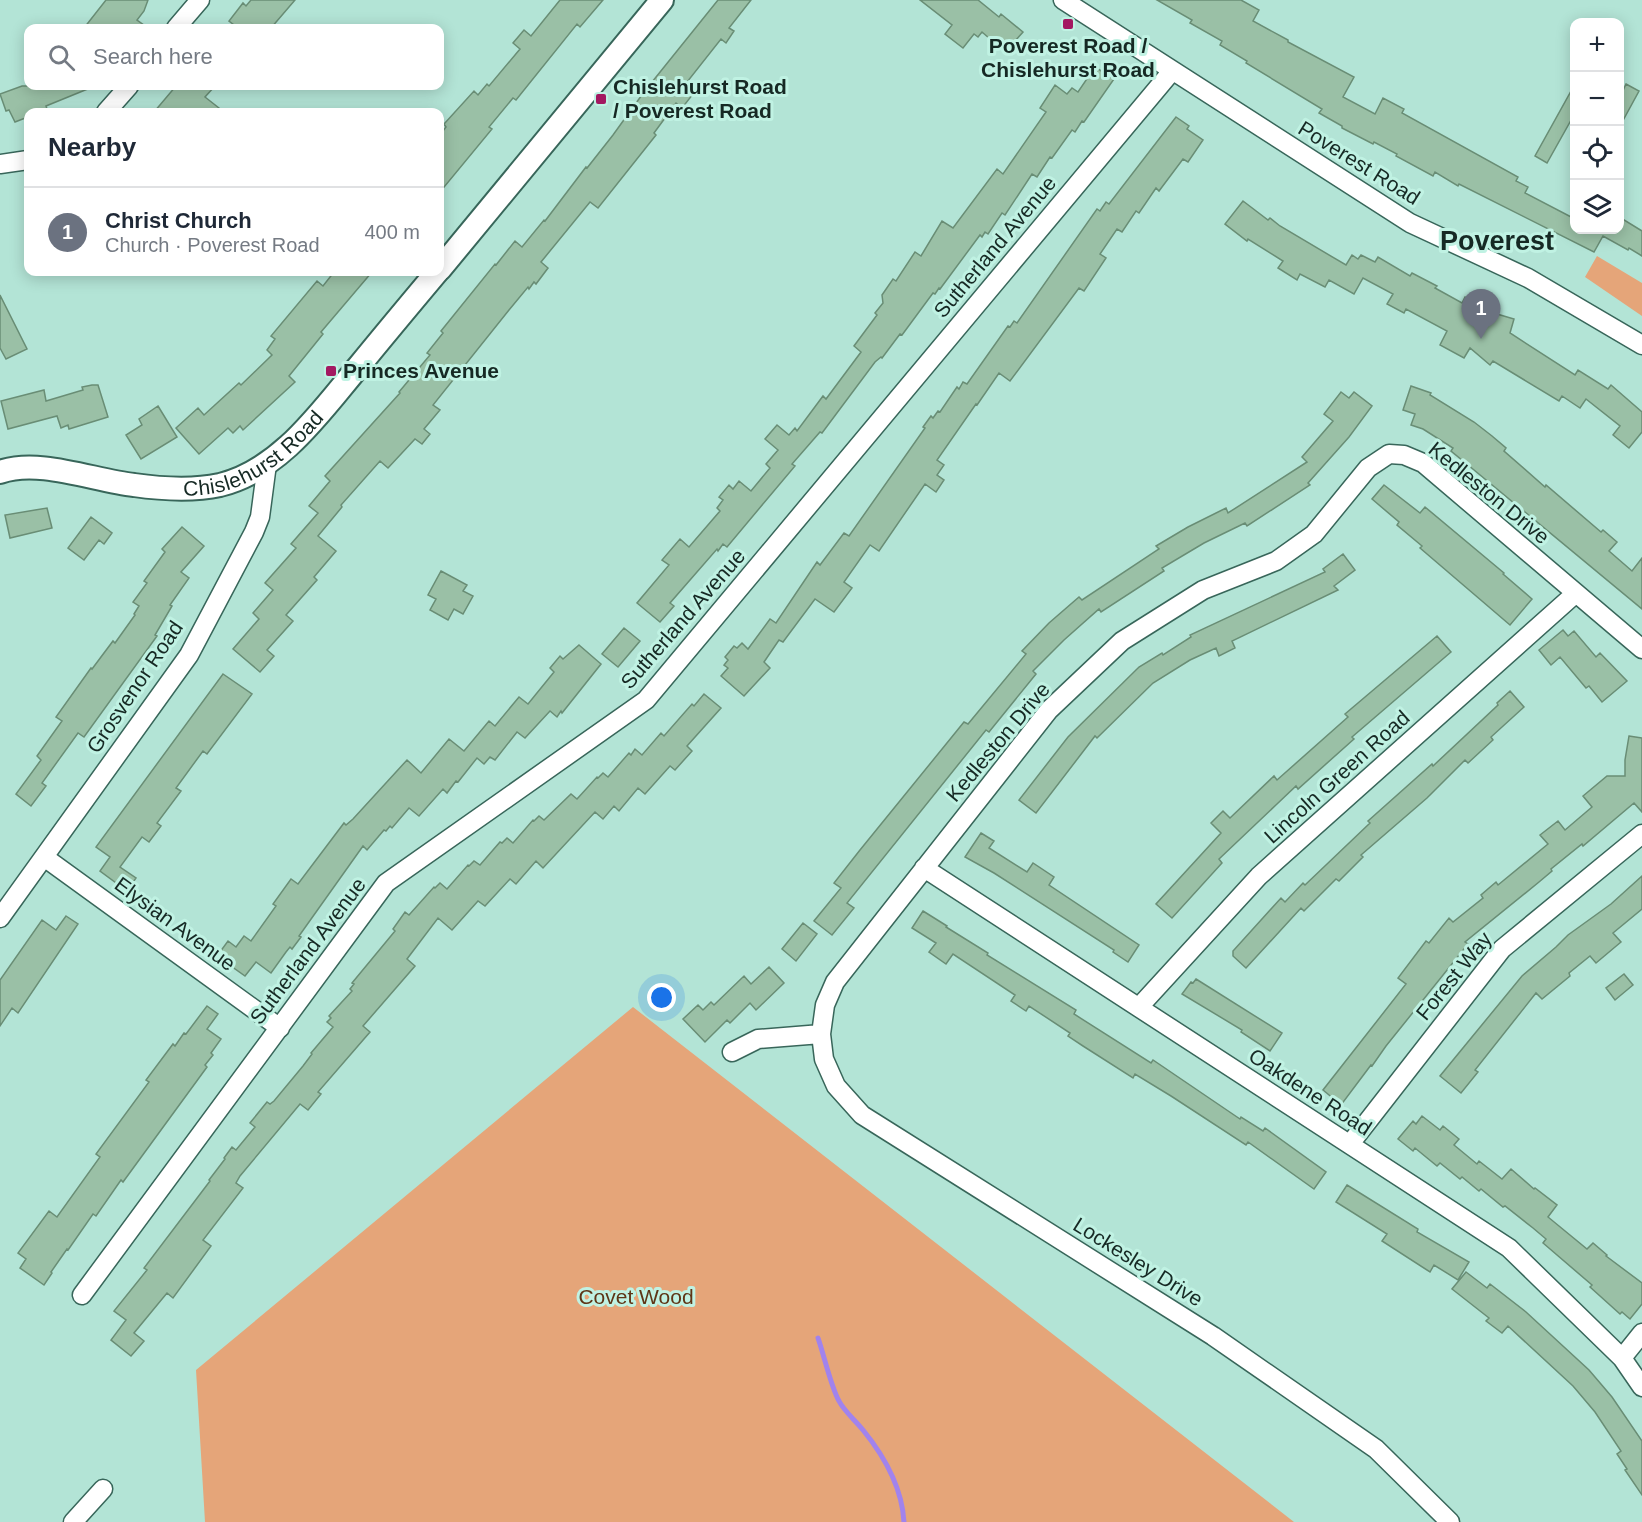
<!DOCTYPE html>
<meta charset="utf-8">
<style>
:root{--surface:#fff;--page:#f6f6f7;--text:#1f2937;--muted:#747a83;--line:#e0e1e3;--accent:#a31861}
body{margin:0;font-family:Arial,sans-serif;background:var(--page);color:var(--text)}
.controls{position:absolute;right:18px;top:18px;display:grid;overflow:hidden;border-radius:12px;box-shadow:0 3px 15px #0003}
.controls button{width:54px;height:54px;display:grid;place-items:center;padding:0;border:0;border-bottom:2px solid var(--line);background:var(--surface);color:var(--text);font:30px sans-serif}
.you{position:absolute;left:662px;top:998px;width:21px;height:21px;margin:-15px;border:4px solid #fff;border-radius:50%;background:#1a73e8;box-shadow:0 0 0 9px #1a73e833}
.badge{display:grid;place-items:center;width:39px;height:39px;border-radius:50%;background:var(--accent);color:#fff;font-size:20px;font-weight:700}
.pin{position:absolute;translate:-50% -50px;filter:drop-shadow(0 2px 3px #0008)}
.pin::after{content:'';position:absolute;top:32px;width:21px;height:18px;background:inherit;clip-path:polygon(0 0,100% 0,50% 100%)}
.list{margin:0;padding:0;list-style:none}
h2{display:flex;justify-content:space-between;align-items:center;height:78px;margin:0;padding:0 24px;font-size:26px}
h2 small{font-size:20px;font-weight:400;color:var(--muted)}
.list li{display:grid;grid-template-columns:39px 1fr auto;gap:18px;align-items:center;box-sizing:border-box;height:90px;padding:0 24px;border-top:2px solid var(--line)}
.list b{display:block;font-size:22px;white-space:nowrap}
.list p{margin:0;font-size:20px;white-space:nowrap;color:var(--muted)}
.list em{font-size:20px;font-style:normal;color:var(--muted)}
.icon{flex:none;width:33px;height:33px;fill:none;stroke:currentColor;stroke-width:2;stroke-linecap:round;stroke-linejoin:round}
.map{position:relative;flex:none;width:1642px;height:1522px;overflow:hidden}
.search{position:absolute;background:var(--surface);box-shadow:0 3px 15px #0003;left:24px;top:24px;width:420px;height:66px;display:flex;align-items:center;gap:15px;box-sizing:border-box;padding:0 21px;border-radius:12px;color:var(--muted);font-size:22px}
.panel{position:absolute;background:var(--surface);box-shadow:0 3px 15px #0003;left:24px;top:108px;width:420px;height:168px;border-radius:12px}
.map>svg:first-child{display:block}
</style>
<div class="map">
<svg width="1642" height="1522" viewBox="0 0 1642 1522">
<rect width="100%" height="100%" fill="#b3e4d6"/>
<path fill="#e5a579" d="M1597,256L1642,283V316L1585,277Z
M633,1007L1294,1522H205L196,1370Z"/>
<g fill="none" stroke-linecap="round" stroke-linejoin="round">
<path stroke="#a183ed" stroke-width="5" d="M818,1338C824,1355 831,1387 839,1401C844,1411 855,1420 863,1430C885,1457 902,1487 904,1522"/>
</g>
<path fill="#9ac0a6" stroke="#698d75" stroke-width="1.5" d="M106,0H148L144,11L137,20L148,28H84Z
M251,0H295L271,28H238L229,21L243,3L246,6Z
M560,0H603L580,27L577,24L516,100L513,98L489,127L492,129L440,192V135L446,127L444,124L474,91L478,95L487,84L489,86L520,49L513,43L524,30L531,36Z
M718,0H751L729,28L734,31L726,43L721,39L687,82L697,89L682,108L676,103L654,133L656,135L598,208L590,202L541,262L548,268L536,284L534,282L529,289L528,287L509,310L433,405L440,410L424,429L430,434L422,444L415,439L388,468L380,461L341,505L342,507L318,536L336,551L314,577L317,580L286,615L293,621L267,650L274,656L260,672L233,649L259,619L253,613L273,590L265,583L296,548L291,544L318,513L309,506L330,481L325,476L400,393L399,392L430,355L427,353L443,333L441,331L495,264L496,265L515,241L522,247L544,220L545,221L586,167L587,168L613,135L644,92Z
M920,0H978L999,17L1001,14L1023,32L1005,52L982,32L978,37L974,34L963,48L945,34L952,25Z
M1157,0H1241L1259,10L1253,21L1288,40V42L1354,77L1343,97L1375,114L1383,98L1404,109L1402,113L1518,177L1516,181L1528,187L1525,193L1575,219V230H1620L1621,218L1642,231V256L1629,248L1628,250L1603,236L1594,252L1459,184L1458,186L1435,172L1433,176L1396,156L1397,154L1374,142L1373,144L1342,128V126L1319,113L1322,109L1246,63L1247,61L1220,45L1222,41L1190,23L1192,20Z
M1095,67L1114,79L1084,122L1082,121L1075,132L1072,130L1052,158L1050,157L1037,177L1032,174L1005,215L1002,213L988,234L985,232L982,237L980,235L940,289L939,288L935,294L933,293L902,335L900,334L882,358L881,357L875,362L822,433L820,432L792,464L795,466L768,498L727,547L723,544L718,551L717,549L670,603L674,606L660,622L637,603L669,565L662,560L680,539L689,547L720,511L717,508L723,500L719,497L729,485L733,489L739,481L751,491L770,468L766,464L778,450L765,439L777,425L789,435L795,428L797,431L823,396L826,399L861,352L854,346L877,315L875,313L883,303L882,295L893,279L896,281L915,252L921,256L942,221L953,228L997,169L1003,174L1046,112L1040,108L1055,85L1067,94L1072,88L1078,92Z
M1575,84V113L1547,163L1535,156Z
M1626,84L1639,91L1620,126V97Z
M22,86H95L46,106L47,109L39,112H28V117L15,122L9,110L6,111L0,94Z
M176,86H215L205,97L224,112H154Z
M1176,117L1189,126L1187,129L1203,140L1188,162L1183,159L1159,191L1156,188L1139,213L1136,211L1122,232L1117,229L1100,254L1106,258L1084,291L1079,288L1010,381L999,373L977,405L976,404L937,460L944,465L937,475L944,480L936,492L925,484L879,551L870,545L844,582L852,588L834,612L815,599L783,642L779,640L764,662L770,668L744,696L721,676L728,668L724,665L728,660L725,657L734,646L737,648L742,643L748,649L770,619L776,623L817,562L820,565L844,533L849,536L925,428L923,427L931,416L933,418L938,411L940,412L957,387L959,389L963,382L967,384L1008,326L1010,327L1014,321L1017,323L1097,209L1100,211L1106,202L1109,204Z
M1243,201L1268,220L1270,218L1280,226L1346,265L1352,255L1358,259L1361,255L1375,262L1378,257L1410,276L1412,273L1437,286L1435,288L1462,303L1465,297L1497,314L1514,319L1510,333L1575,375L1578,370L1608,389L1611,385L1642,412V432L1629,448L1613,435L1620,426L1586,399L1580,408L1562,396L1559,401L1493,361L1490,365L1470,348L1464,358L1440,345L1447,331L1406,309L1404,313L1387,304L1393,294L1363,278L1354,294L1329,280L1325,287L1300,274L1297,280L1278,268L1283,261L1248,239L1247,241L1225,224Z
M334,272H372L321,332L323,334L289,376L295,382L243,430L240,426L233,433L228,428L199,454L176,428L198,408L204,415L239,383L241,385L272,355L267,350L275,339L271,336L317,281L323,286Z
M0,295L27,349L6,359L0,348Z
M92,385H98L108,417L69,429L68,425L61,428L57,416L8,429L1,401L44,390L46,401L83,390L82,387Z
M1411,386L1431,393L1430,395L1474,422L1492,436L1506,448L1504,451L1545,487L1546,485L1601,532L1603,530L1617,542L1609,551L1632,571L1642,558V609L1468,465L1451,451L1453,448L1423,429L1411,425L1415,414L1403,410Z
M1341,392L1349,398L1354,392L1372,406L1349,437L1308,483L1310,485L1247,526L1245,523L1204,543L1162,568L1164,571L1101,612L1099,609L1064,640L1033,671L1036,674L989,732L986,730L847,903L854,908L832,935L814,921L841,888L834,883L860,850L964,722L968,724L1026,654L1022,651L1049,623L1079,597L1082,600L1159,549L1156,546L1188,527L1226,508L1228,513L1307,462L1302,457L1333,421L1324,414Z
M158,406L177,437L141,459L126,435L142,425L139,419Z
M1384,485L1420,513L1425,507L1504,573L1503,574L1532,599L1510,625L1420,548L1422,546L1397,525L1399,522L1372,499Z
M47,508L52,528L10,538L5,515Z
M91,517L112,533L104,544L99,540L84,560L68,548Z
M182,527L204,546L181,572L189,578L170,605L172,606L155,635L157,636L84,737L78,733L42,783L46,786L31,806L16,794L41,760L37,756L62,721L56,717L91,668L92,669L113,641L115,643L135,615L134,614L139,606L133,602L147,583L144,581L165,552L162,549Z
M1343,554L1355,570L1334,586L1338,590L1232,641L1235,648L1219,656L1216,648L1190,660L1153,683L1097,738L1095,736L1036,813L1019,800L1068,737L1139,667L1162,653L1163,655L1191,637L1190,635L1325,572L1323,569Z
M441,571L467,585L463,591L473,596L463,614L454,609L448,620L430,610L436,599L428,595Z
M624,628L640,641L618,667L602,654Z
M1563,630L1568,636L1574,631L1596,657L1600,653L1627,681L1602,702L1589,686L1586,688L1560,657L1551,665L1539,650Z
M1437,636L1451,652L1352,737L1354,739L1298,789L1296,786L1277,804L1219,859L1222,863L1172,918L1156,904L1221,833L1211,823L1223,811L1230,818L1274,776L1277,780L1348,717L1345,714Z
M579,645L601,664L562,713L561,711L557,717L550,711L525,738L517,732L495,760L490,757L484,764L477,758L458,782L456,781L447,793L443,789L419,816L409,808L392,828L390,826L386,831L384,830L367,850L363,846L299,936L301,937L292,949L290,947L286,952L271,973L256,962L245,976L217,956L228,941L236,947L244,936L251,941L276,906L273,904L291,879L298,884L344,823L346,825L353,819L407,760L421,773L449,739L464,751L489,721L495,726L519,697L528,704L554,672L550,668L560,656L563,659Z
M223,674L252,694L207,754L203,751L176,788L181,791L157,823L161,826L149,842L142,837L120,867L136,878L127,891L100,871L110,857L96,847Z
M1510,691L1524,707L1491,737L1493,740L1468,763L1465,760L1427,798L1361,855L1363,857L1339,881L1336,879L1304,911L1301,908L1246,968L1233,956V951L1281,898L1285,902L1303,883L1305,885L1370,823L1368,821L1432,764L1433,766L1498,705L1497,703Z
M704,694L721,708L687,746L692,751L675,770L670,766L645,794L638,788L619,811L614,806L603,819L595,812L543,868L536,861L516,884L510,879L485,906L478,901L452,930L438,918L407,959L415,966L363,1026L370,1032L318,1092L321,1094L308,1110L300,1104L240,1176L236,1183L243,1188L203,1240L211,1246L173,1298L167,1293L134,1333L144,1341L131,1356L111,1340L126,1320L114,1311L147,1270L144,1268L210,1181L209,1180L225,1159L224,1158L232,1147L236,1150L255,1127L250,1123L267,1102L270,1104L274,1101L303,1066L312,1054L311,1053L333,1027L327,1022L331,1018L329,1016L352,991L350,989L354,984L352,983L395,931L393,929L405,912L409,915L434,887L435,888L440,883L447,889L468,865L469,866L474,861L480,865L500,842L502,843L507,838L513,843L533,820L534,821L539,816L544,820L571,794L577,799L597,777L598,778L603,773L608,777L629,753L631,755L635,749L642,755L661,733L664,736L692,704L694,706Z
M1629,736L1642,738V812L1634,803L1583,846L1582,844L1551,869L1552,871L1539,882L1465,942L1468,944L1386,1046L1372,1066L1371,1065L1341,1105L1323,1090L1406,984L1398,978L1426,941L1429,943L1449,918L1453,922L1483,898L1481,895L1496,882L1498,885L1548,844L1540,835L1558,821L1565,830L1592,807L1583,796L1607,776H1625V760Z
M981,833L994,841L989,848L1027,872L1033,863L1054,877L1049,885L1139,945L1128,962L1113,952L1114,950L994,873L965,857Z
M1642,876V909L1613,933L1621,942L1596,963L1590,956L1569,973L1570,976L1542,999L1536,993L1475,1070L1478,1072L1461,1093L1440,1076L1522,976L1556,947L1568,935L1611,904Z
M923,911L947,926L946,927L988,953L987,955L1076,1010L1074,1014L1151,1063L1153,1060L1240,1119L1241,1117L1263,1131L1265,1128L1326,1172L1314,1189L1248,1142L1246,1145L1171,1096L1135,1074L1133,1078L1083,1046L1068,1036L1070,1033L1029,1006L1026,1011L1011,1001L1015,995L953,954L946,964L929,952L936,943L912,928Z
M66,916L78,924L18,1013L12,1008L0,1026V980L42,920L56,930Z
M803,923L817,934L796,961L782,949Z
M769,967L784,983L756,1010L750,1003L730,1023L727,1020L705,1042L683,1019L698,1005L703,1010L711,1002L714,1005L744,976L751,984Z
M1624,974L1633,985L1615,1000L1606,988Z
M1196,979L1282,1033L1270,1051L1241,1032L1242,1030L1182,994L1191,982L1193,983Z
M207,1006L218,1014L207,1029L221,1039L211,1053L213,1055L205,1065L207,1067L123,1182L121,1180L96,1216L93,1214L68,1250L67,1249L51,1272L52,1273L44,1285L20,1268L26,1259L18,1253L49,1211L57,1217L100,1157L96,1154L149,1082L146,1080L173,1044L175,1046L184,1033L186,1034Z
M1422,1116L1440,1130L1443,1126L1459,1139L1454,1145L1477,1164L1479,1161L1502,1179L1511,1169L1534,1189L1535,1188L1557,1205L1548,1217L1587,1249L1593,1243L1607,1255L1606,1256L1642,1283V1304L1630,1319L1622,1312L1620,1314L1590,1287L1592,1285L1543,1243L1546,1239L1533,1228L1505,1206L1503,1207L1481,1189L1479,1191L1462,1177L1460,1179L1440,1163L1437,1166L1415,1148L1413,1151L1398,1139L1413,1121L1416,1124Z
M1347,1185L1418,1229L1417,1232L1469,1262L1458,1280L1434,1265L1430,1272L1382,1241L1387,1234L1336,1202Z
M1466,1272L1487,1288L1490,1284L1526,1312L1589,1370L1612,1397L1642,1441V1495L1625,1470L1627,1469L1617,1454L1621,1451L1595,1412L1573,1386L1508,1326L1502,1333L1486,1321L1489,1318L1452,1289Z"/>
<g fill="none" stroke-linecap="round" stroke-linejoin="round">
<g stroke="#38665a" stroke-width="21">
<path id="minor" d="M1063,0L1410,223L1528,278L1642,345
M176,28L200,0
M106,112L129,86
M0,164L28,160
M44,857L280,1028
M924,868L1509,1248L1622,1358L1642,1387
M0,918L189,655L254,532L260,517L267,464
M1139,1007L1259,876L1576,593
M732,1052L758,1039L821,1034
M1350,1144L1502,949L1642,834
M82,1295L386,883L646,700L1172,71
M1622,1358L1642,1333
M73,1522L103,1489
M1450,1522L1376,1449L1213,1336L862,1115L836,1086L824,1059L821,1034L825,1005L835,982L1049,710L1122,641L1203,590L1276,561L1314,534L1368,468L1389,454L1404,455L1423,463L1642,649"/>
</g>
<g stroke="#38665a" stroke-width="26">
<g id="major">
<path d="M440,269L662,0"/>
<path id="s1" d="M0,472C39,458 95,481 134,485C162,489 192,491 220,485C281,470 321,411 359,366C385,334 411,303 437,272"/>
</g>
</g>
<use href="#minor" stroke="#fff" stroke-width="18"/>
<use href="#major" stroke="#fff" stroke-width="22"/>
</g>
<g fill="#a31861" stroke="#c0f2e3" stroke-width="2">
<rect x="1062" y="18" width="12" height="12" rx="3"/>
<rect x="595" y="93" width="12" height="12" rx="3"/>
<rect x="325" y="365" width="12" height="12" rx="3"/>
</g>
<g text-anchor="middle" stroke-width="6" stroke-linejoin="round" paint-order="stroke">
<g font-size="21" font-weight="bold" fill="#162924" stroke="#c0f2e3" text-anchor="start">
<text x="1068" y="53" text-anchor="middle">Poverest Road /<tspan x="1068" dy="24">Chislehurst Road</tspan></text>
<text x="613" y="94">Chislehurst Road<tspan x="613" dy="24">/ Poverest Road</tspan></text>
<text x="343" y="378">Princes Avenue</text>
</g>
<g font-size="21" fill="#162924" stroke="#c0f2e3">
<text transform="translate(1359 163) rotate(32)" y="7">Poverest Road</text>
<text transform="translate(995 247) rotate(-50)" y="7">Sutherland Avenue</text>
<text dy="7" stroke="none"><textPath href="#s1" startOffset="266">Chislehurst Road</textPath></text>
<text transform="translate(1489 493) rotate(39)" y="7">Kedleston Drive</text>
<text transform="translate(683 619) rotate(-49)" y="7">Sutherland Avenue</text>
<text transform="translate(135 687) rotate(-56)" y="7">Grosvenor Road</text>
<text transform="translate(998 742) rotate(-50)" y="7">Kedleston Drive</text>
<text transform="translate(1337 777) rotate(-42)" y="7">Lincoln Green Road</text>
<text transform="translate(175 924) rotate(36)" y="7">Elysian Avenue</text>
<text transform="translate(308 951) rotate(-53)" y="7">Sutherland Avenue</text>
<text transform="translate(1454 976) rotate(-51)" y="7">Forest Way</text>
<text transform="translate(1310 1092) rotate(33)" y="7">Oakdene Road</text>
<text transform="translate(1138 1262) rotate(32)" y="7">Lockesley Drive</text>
</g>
<g font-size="21" fill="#5e3516" stroke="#c0f2e3">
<text x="636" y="1304">Covet Wood</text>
</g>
<g font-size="27" font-weight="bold" fill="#162924" stroke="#c0f2e3">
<text x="1497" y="250">Poverest</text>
</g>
</g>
</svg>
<div class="controls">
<button>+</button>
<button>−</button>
<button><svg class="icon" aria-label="locate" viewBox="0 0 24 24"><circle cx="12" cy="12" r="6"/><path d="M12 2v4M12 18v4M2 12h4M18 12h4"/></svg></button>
<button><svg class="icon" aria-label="layers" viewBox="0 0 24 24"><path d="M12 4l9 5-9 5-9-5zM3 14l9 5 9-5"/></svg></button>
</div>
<div class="you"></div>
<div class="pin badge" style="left:1481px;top:339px;background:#6b7280">1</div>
<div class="search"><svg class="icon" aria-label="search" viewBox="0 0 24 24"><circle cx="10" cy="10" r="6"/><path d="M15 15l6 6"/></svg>Search here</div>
<section class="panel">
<h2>Nearby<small></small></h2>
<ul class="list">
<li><span class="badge" style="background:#6b7280">1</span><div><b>Christ Church</b><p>Church · Poverest Road</p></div><em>400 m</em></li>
</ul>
</section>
</div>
